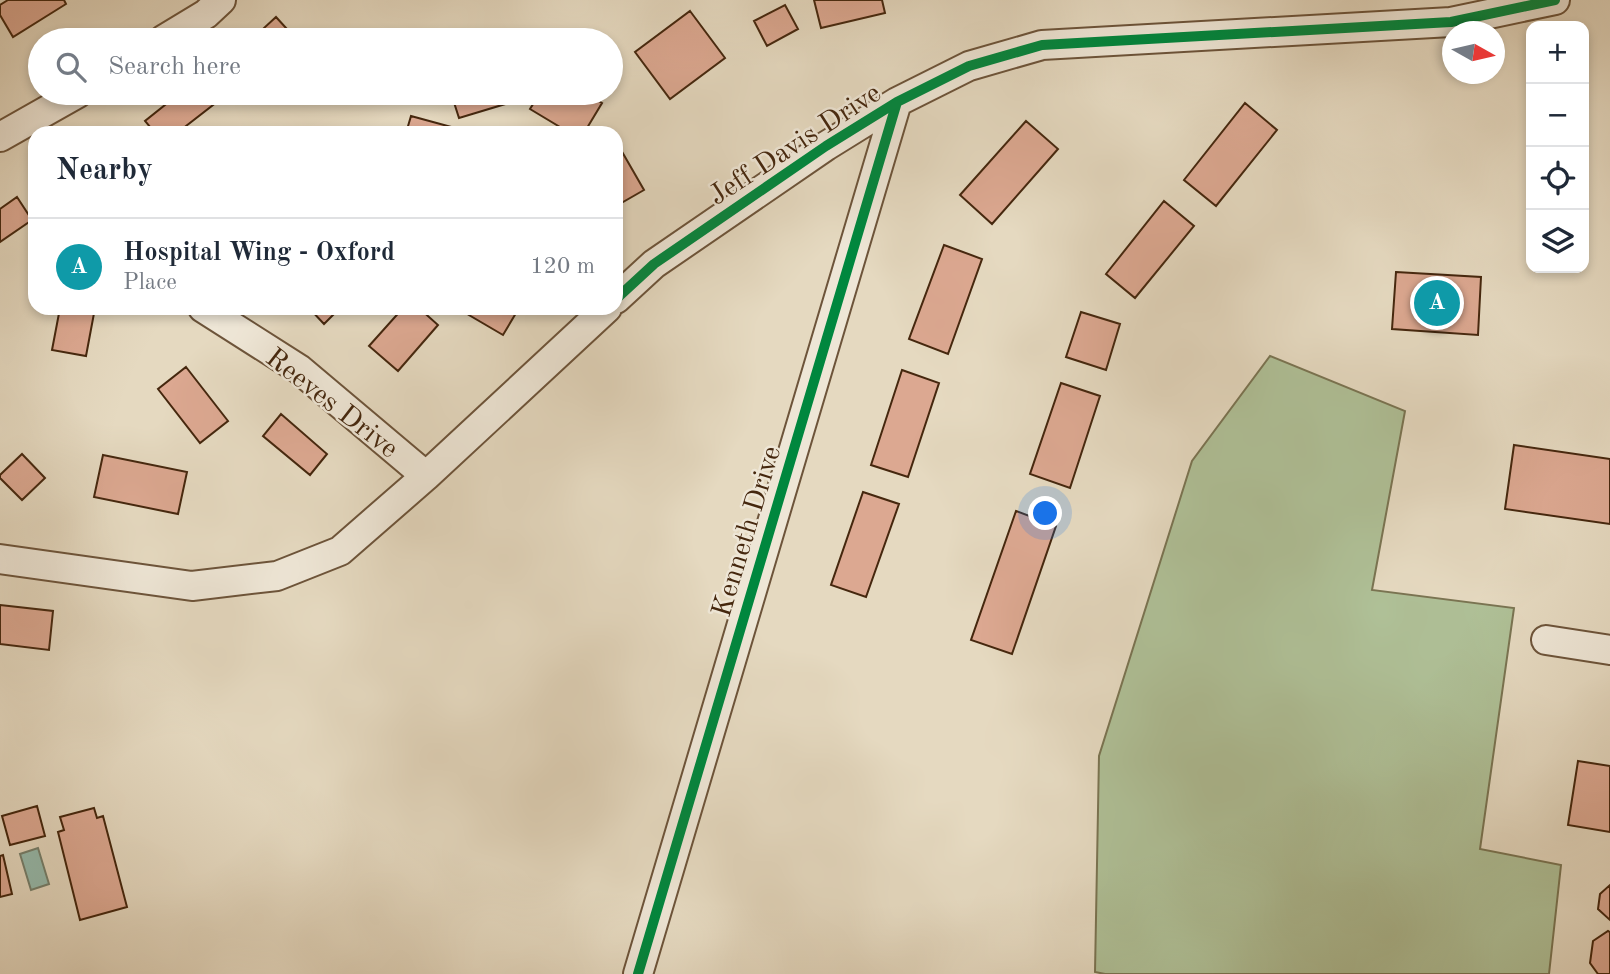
<!DOCTYPE html>
<meta charset="utf-8">
<style>
:root{--surface:#fff;--page:#f6f6f7;--text:#1f2937;--muted:#747a83;--line:#e0e1e3;--accent:#8f2418}
body{margin:0;font-family:"Old Standard TT",serif;background:var(--page);color:var(--text)}
.controls{position:absolute;right:21px;top:21px;display:grid;overflow:hidden;border-radius:14px;box-shadow:0 4px 10px #0003}
.controls button{width:63px;height:63px;display:grid;place-items:center;padding:0;border:0;border-bottom:2px solid var(--line);background:var(--surface);color:var(--text);font:35px sans-serif}
.compass{position:absolute;left:1442px;top:21px;width:63px;height:63px;border-radius:50%;background:var(--surface);box-shadow:0 4px 10px #0003;rotate:98deg}
.you{position:absolute;left:1046px;top:514px;width:24px;height:24px;margin:-18px;border:5px solid #fff;border-radius:50%;background:#1a73e8;box-shadow:0 0 0 10px #1a73e833}
.badge{display:grid;place-items:center;width:46px;height:46px;border-radius:50%;background:var(--accent);color:#fff;font-size:23px;font-weight:700}
.pin{position:absolute;translate:-50% -50%;border:4px solid #fff;box-shadow:0 2px 7px #0006}
.list{margin:0;padding:0;list-style:none}
h2{display:flex;justify-content:space-between;align-items:center;height:91px;margin:0;padding:0 28px;font-size:30px}
h2 small{font-size:23px;font-weight:400;color:var(--muted)}
.list li{display:grid;grid-template-columns:46px 1fr auto;gap:21px;align-items:center;box-sizing:border-box;height:98px;padding:0 28px;border-top:2px solid var(--line)}
.list b{display:block;font-size:26px;white-space:nowrap}
.list p{margin:0;font-size:23px;white-space:nowrap;color:var(--muted)}
.list em{font-size:23px;font-style:normal;color:var(--muted)}
.icon{flex:none;width:38px;height:38px;fill:none;stroke:currentColor;stroke-width:2;stroke-linecap:round;stroke-linejoin:round}
.map{position:relative;flex:none;width:1610px;height:974px;overflow:hidden}
.search{position:absolute;background:var(--surface);box-shadow:0 4px 10px #0003;left:28px;top:28px;width:595px;height:77px;display:flex;align-items:center;gap:18px;box-sizing:border-box;padding:0 24px;border-radius:38px;color:var(--muted);font-size:26px}
.panel{position:absolute;background:var(--surface);box-shadow:0 4px 10px #0003;left:28px;top:126px;width:595px;height:189px;border-radius:21px}
.map>svg:first-child{display:block}
</style>
<div class="map">
<svg width="1610" height="974" viewBox="0 0 1610 974">
<rect width="100%" height="100%" fill="#e5d9c0"/>
<filter id="stains"><feTurbulence type="fractalNoise" baseFrequency=".00286" numOctaves="4"/><feColorMatrix values="0 0 0 0 .2 0 0 0 0 .09 0 0 0 0 .02 0 0 0 .5 -.17"/></filter>
<radialGradient id="worn" r=".72"><stop offset=".6" stop-color="#630" stop-opacity="0"/><stop offset="1" stop-color="#630" stop-opacity=".3"/></radialGradient>
<path fill="#afc097" stroke="#7a7452" stroke-width="2" d="M1270,356L1405,411L1372,590L1514,608L1480,849L1561,865L1549,974H1105L1095,972L1099,756L1192,461Z"/>
<path fill="#96bbad" stroke="#76806d" stroke-width="2" d="M38,848L49,884L31,890L20,854Z"/>
<path fill="#dca891" stroke="#45270e" stroke-width="2" d="M8,0H64L66,4L13,37L0,15V5Z
M814,0H882L885,13L821,28Z
M785,5L798,29L767,46L754,21Z
M690,11L725,58L670,99L635,52Z
M276,17L297,40H251Z
M180,93H218L222,98L177,133H155L145,121Z
M451,93H520L522,99L459,118Z
M540,93H584L602,103L584,133H570L530,109Z
M1245,103L1277,130L1216,206L1184,180Z
M411,116L455,128L454,133H406Z
M1026,121L1058,149L992,224L960,195Z
M617,143L644,190L616,206V144Z
M17,197L32,220L0,242V209Z
M1164,201L1194,226L1135,298L1106,274Z
M944,245L982,259L948,354L909,339Z
M1396,272L1481,277L1478,335L1392,329Z
M60,308H95L86,356L52,350Z
M309,308H340L324,324Z
M403,308H419L438,325L398,371L369,346Z
M457,308H519L503,335Z
M1081,312L1120,324L1106,370L1066,357Z
M186,367L228,421L200,443L158,389Z
M902,370L939,383L908,477L871,465Z
M1061,383L1100,396L1070,488L1030,474Z
M281,414L327,454L310,475L263,436Z
M1514,445L1610,459V524L1505,509Z
M22,454L45,478L22,500L0,478V475Z
M103,455L187,472L178,514L94,497Z
M863,492L899,504L866,597L831,585Z
M1016,511L1056,526L1012,654L971,640Z
M0,605L53,611L49,650L0,644Z
M1578,761L1610,766V832L1568,825Z
M37,806L45,836L10,845L2,816Z
M94,808L97,818L103,816L127,907L80,920L58,832L64,830L60,817Z
M3,855L12,894L0,897V856Z
M1610,885V920L1598,909L1600,894Z
M1608,931L1610,932V974H1598L1590,963L1593,941Z"/>
<g fill="none" stroke-linecap="round" stroke-linejoin="round">
<g stroke="#6d543a" stroke-width="32">
<path id="street" d="M163,40L206,14L221,0
M0,137L78,93
M616,299L654,264L826,146L897,102L969,66L1042,45L1451,22L1555,0
M203,308L299,369L426,476
M0,559L192,586L277,576L340,551L426,476L607,308
M1546,640L1610,650
M638,974L897,102"/>
</g>
<use href="#street" stroke="#eee6d6" stroke-width="28"/>
<g stroke="#eee6d6" stroke-width="15">
<path id="cycleway" d="M616,299L654,264L826,146L897,102L969,66L1042,45L1451,22L1555,0
M638,974L897,102"/>
</g>
<use href="#cycleway" stroke="#00873e" stroke-width="10"/>
</g>
<g text-anchor="middle" stroke-width="5" stroke-linejoin="round" paint-order="stroke">
<g font-size="28" fill="#45270e" stroke="#eee6d6">
<text transform="translate(794 143) rotate(-33)" y="10">Jeff Davis Drive</text>
<text transform="translate(333 402) rotate(38)" y="10">Reeves Drive</text>
<text transform="translate(745 531) rotate(-73)" y="10">Kenneth Drive</text>
</g>
</g>
<rect width="100%" height="100%" filter="url(#stains)"/>
<rect width="100%" height="100%" fill="url(#worn)"/>
</svg>
<div class="controls">
<button>+</button>
<button>−</button>
<button><svg class="icon" aria-label="locate" viewBox="0 0 24 24"><circle cx="12" cy="12" r="6"/><path d="M12 2v4M12 18v4M2 12h4M18 12h4"/></svg></button>
<button><svg class="icon" aria-label="layers" viewBox="0 0 24 24"><path d="M12 4l9 5-9 5-9-5zM3 14l9 5 9-5"/></svg></button>
</div>
<svg class="compass" viewBox="-18 -18 36 36"><path d="M0-13l5 13h-10z" fill="#e53935"/><path d="M0 13l5-13h-10z" fill="#747a83"/></svg>
<div class="you"></div>
<div class="pin badge" style="left:1437px;top:303px;background:#0f9aa8">A</div>
<div class="search"><svg class="icon" aria-label="search" viewBox="0 0 24 24"><circle cx="10" cy="10" r="6"/><path d="M15 15l6 6"/></svg>Search here</div>
<section class="panel">
<h2>Nearby<small></small></h2>
<ul class="list">
<li><span class="badge" style="background:#0f9aa8">A</span><div><b>Hospital Wing - Oxford</b><p>Place</p></div><em>120 m</em></li>
</ul>
</section>
</div>
